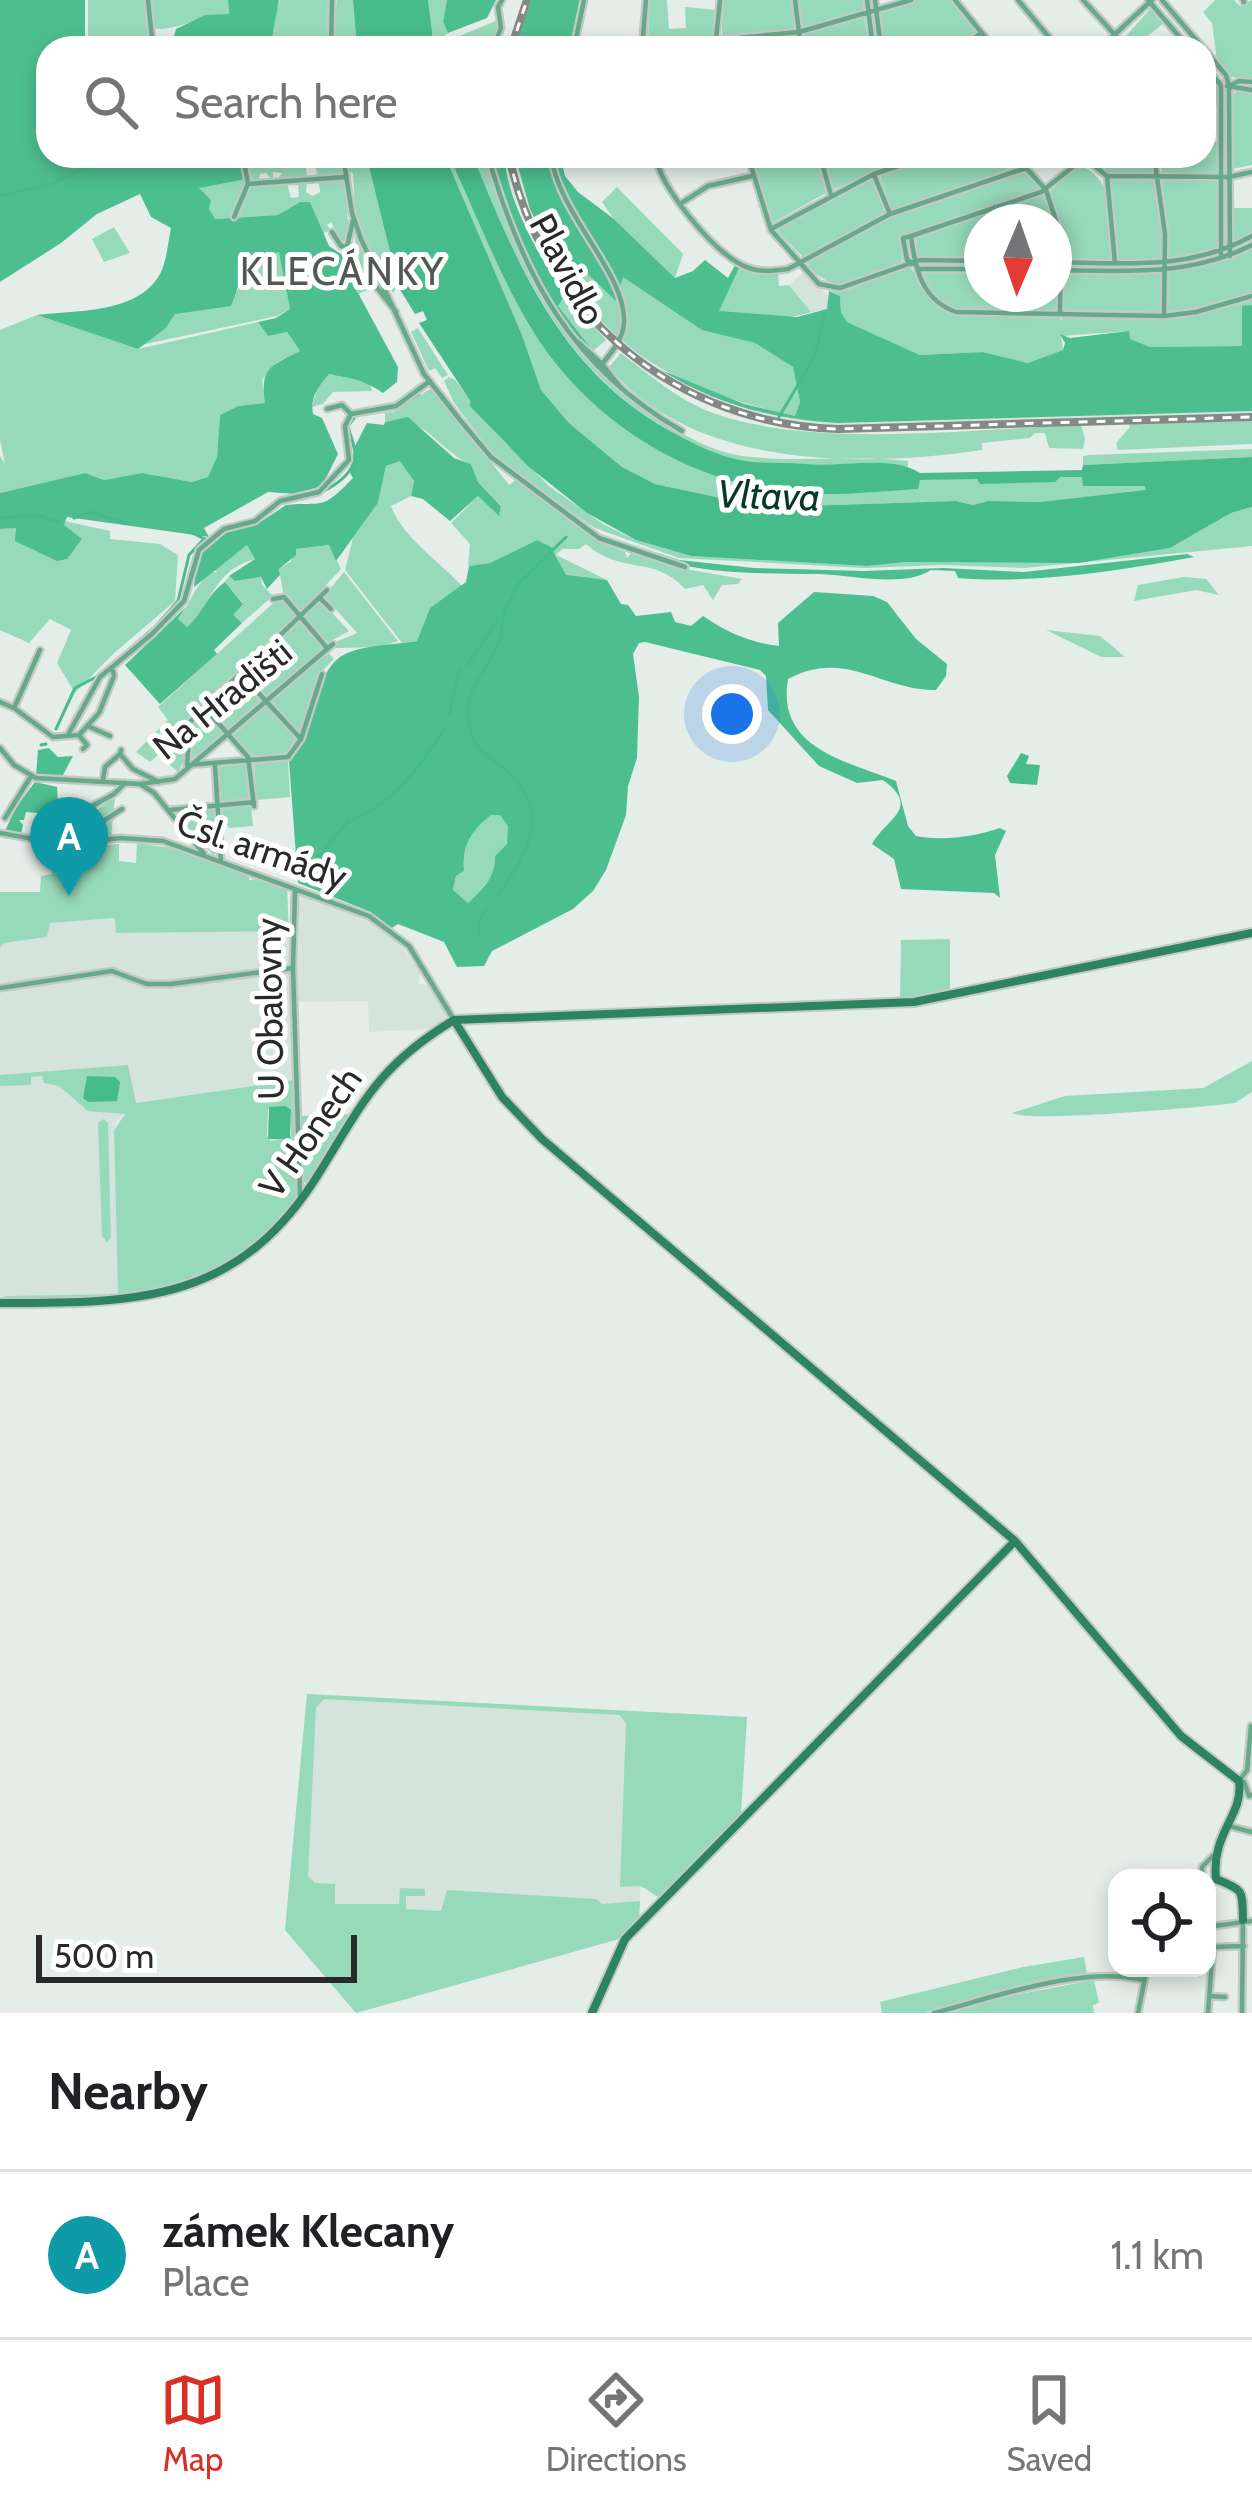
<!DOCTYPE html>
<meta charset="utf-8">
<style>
:root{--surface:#fff;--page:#f2f2f2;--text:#202124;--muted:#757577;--line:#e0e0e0;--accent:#d93025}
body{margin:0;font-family:Cabin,sans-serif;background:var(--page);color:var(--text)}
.controls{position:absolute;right:36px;bottom:36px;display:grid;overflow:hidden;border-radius:24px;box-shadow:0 6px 18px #0003}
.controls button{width:108px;height:108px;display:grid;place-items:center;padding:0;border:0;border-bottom:3px solid var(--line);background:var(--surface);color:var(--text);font:60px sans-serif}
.compass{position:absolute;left:964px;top:204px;width:108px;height:108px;border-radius:50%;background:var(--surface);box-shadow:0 6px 18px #0003;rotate:182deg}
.scale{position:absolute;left:36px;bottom:30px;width:321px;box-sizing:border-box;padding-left:12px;border:6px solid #272a28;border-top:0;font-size:33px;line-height:42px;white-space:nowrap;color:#272a28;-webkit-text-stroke:9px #fff;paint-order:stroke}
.you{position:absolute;left:732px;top:714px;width:42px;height:42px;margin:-30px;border:9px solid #fff;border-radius:50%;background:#1a73e8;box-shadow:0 0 0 18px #1a73e833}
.badge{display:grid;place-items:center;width:78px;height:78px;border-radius:50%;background:var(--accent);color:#fff;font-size:39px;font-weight:700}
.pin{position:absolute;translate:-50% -99px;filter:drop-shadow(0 3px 6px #0008)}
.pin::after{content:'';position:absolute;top:63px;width:42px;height:36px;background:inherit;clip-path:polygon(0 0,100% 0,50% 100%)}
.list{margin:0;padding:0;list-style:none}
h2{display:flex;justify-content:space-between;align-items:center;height:156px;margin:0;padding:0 48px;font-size:51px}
h2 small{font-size:39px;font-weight:400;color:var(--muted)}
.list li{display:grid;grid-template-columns:78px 1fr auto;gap:36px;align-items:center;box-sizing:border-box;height:168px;padding:0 48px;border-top:3px solid var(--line)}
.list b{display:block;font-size:45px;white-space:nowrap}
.list p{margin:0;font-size:39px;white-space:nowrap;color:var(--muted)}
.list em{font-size:39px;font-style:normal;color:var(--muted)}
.icon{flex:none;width:66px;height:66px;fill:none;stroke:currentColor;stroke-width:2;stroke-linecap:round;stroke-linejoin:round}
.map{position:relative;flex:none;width:1252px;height:2013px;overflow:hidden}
.search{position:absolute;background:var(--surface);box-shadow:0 6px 18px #0003;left:36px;right:36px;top:36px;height:132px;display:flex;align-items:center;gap:30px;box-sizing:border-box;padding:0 42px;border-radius:36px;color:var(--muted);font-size:45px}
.sheet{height:324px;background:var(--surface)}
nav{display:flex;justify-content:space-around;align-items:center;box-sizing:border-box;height:168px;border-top:3px solid var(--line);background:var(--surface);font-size:33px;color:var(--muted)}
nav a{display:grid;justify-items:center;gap:6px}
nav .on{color:var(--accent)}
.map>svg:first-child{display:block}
</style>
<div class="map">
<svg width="1252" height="2013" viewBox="0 0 1252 2013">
<rect width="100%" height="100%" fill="#e5ede9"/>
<path fill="#d4e4db" d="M505,156H515L543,236L587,306L650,363L697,391L838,423L1228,410L1252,411V421L838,433L782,428L731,415L655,379L589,323L562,290L527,226L503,171Z
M806,270L830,300L827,309L811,312L789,285Z
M299,892L373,920L393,934L420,972L418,984L429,985L447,1014L445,1018L431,1029L369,1032L368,1001L298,1002Z
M116,918L117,933L289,931L293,1080L136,1103L116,1122L114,1130L118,1294L0,1296V948L4,943L47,937L49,923Z
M307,1694L747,1717L741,1814L715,1842L700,1828L621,1886H641L639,1918L619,1939L356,2013L285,1930Z"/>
<path fill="#97dab9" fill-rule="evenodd" d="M88,0H228L229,15C199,15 181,30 155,29L151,48H88Z
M280,0H329L328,48H271L270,32Z
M337,0H353L357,48H333L348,41L333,39Z
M428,0H447L443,22L448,33L441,39L432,35Z
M649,0H667L669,29L686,28L685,7L716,10L714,36L648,45Z
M722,0H792L795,29L722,38Z
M798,0H863L864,11L802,28Z
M917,0H951L976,32L957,48H875L872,14Z
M1215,0H1234L1240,6L1252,0V79L1231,77L1217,60L1212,23L1203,12Z
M1150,9L1164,23L1135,46L1126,36Z
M864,16L869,48H804L802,33Z
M498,20L499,28L491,48H439V43L449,46L457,37Z
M795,35L797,48H719V44Z
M1204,69L1219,86L1212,142H1219L1218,170L1214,174H1163L1157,156H1204Z
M1238,91L1252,92V165L1232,169L1233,94Z
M245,156H304L297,167H306L307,178L277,180L282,173L273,172V181L266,173L260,174L258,181H253Z
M313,156H342L344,175L311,176L317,174Z
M346,156L367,159L398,285L393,293L387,281L384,282L355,215L353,173L349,172Z
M445,156C464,173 502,271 517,302C567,405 668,474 781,491C825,498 873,492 917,489L920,480L1069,476L1083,477L1084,486H1144L1146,491L1040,502L987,501L974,505L956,501L804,506L749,504L655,484L622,467L569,423L541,390L522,335Z
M473,156H487C518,267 571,371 674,429C695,441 719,453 743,456C797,463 854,455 908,461V469C881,457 846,466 817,465C793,465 766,463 743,461C720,458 694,444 674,433C563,372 519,269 473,156Z
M750,156H817L828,192L772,223L758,191Z
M823,156H884L885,168L834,189Z
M937,156H1013L1019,165L895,211L889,210L880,175Z
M1085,156H1151L1153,170L1150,173L1106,172Z
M1080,165C1116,180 1112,223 1112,257L1108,260H1065C1061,237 1055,214 1050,191Z
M1023,172L1042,189L901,236L902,265C864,278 839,300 808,266L809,260L875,222Z
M1114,178L1154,180L1162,234L1161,259H1118L1110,183Z
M246,179L250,185L287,183L291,198L299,197L298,182L307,181L306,192L313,196L320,192L319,184L313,181L344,179L350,242L344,246L331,222L327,225L330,230L322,234L310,202H300L278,215L214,219L199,187Z
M869,179L875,182L885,215L804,258L777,231L828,199Z
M1166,179L1217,181V249L1169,259L1161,183Z
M617,187L683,254L675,278L614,219L602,202Z
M1043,195L1053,222H1001V208Z
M1231,208H1252V233L1235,242L1230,238Z
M989,213L995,222H982V259L918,256L916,237Z
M354,226L378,285L359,294L351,280L353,271L359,268L354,259L360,257L351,254L356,250Z
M114,227L130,253L104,262L92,239Z
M1252,248V296L1171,313L957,310L933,296L922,275L925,272H982V294H1054V273C1122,274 1190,281 1252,248Z
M280,251L290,309L277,316L141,345L166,328L175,314L238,290L242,268L254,260Z
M555,260L581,268L616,300L623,276L702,329L755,343L793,367L800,402L795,416C684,390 618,360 555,260Z
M910,267L937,307L969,316H1057L1062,320L1063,316L1205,313L1252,298V305L1242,307L1243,346L1150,347L1129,339V331L1061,336L1063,350L1028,363L983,352L920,355L847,322L841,312L840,296L827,289L845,291Z
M739,268L778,274L779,286L789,285L811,312C784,321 746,319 718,311Z
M566,294L606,340L592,352L558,306Z
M37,315L138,349L258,322L268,336L287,332L300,351L276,363L262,380L266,403L238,406L220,415L217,458L208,477L192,482L142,473L104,480L85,473L0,493V456L5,464L0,440V330Z
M418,328L448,375L442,378L435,368L429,371L411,332Z
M621,353C649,375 678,400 713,413C813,449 972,429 1081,425L1085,439L1083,449L1049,448L1045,433H1035L1030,438L982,443V450C861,468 693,469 609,367Z
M328,374L362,378L371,385L372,391L333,392L323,404L312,407L317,389Z
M449,377L455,380L493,430L549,486L603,524L636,540L691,556L867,566L906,562L1079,563L1170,548L1231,513L1252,507V546L1024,568L942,565L864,568L679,558L595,528L534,487L493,454L454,403L444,381Z
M430,389L436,391L509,485L516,480L599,542L625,552L627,558L631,553L686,569L742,579L738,584L722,585L713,600L703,585L685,589C653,554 622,576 586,544L579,549H562L556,555L607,580L565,576L556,555L537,540L490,563L468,566L470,544L451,523L478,496L498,515L501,505L478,482L471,464C440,453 422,410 385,422V413L394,412Z
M1252,421V444L1118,450L1116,443L1130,427L1128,423Z
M1252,449V457L1083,465V456L1089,455Z
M401,460L414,481L411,496L391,506C403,538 438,560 462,586L430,608L417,641L402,643L345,570L353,538L378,503L386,466Z
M65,521L110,531V539L160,544L178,555L175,601L113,654L75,693L57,663L71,630L50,619L29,643L0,630V529L64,524Z
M247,544L255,559C213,570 213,604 187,627L178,619C194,599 191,590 212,571L217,573L215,569Z
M329,545L341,569L300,613L283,592L279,569L291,561L295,549Z
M344,572L398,641L381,647L336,648L333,643L357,633L324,596Z
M229,576L235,581L261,577L262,585L273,596L242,623L232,615L243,603L225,582Z
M1184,577L1206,579L1219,595L1196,590L1134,601L1138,585Z
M280,597L296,616L187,720L183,763L178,772L158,755L150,762L136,752L168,720L158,707Z
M321,601L349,631L326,644L304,618Z
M300,621L324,647L267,698L244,674Z
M1046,630L1100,636L1125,657H1101Z
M326,650L334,659L320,673L299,731L272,701Z
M240,677L263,701L229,731L208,708Z
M267,705L297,738L287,754L253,757L233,736Z
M204,712L225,735L189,760L192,722Z
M288,761L290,797L257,800L254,764Z
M247,764L250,800L221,803L218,767Z
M115,797L111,838L60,839L61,827L83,822V816L90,815Z
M251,805L253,826L229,828L225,821L224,829L222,808Z
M217,808L220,852L213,855L176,816L178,812Z
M491,815H500L509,826C509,856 489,884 468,903L453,891L456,876L464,871C462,845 471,830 491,815Z
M137,843L171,848L249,875V880L261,879L287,889L289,931L116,933L115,918L50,923L47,937L4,943L0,948V892H40L41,876L52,874L50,847L69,852L71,848L119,844V861L136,863Z
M950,939V991L900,1000L901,940Z
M1252,1061V1092L1235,1103C1205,1107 1028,1123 1012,1113L1065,1096L1203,1088Z
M128,1065L136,1103L293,1080L297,1200C284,1214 271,1229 257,1241C187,1298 93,1303 7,1298L3,1296L118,1294L114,1130L125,1114L88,1111L59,1086L44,1083L42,1076L31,1077V1085L0,1086V1075ZM286,1106L291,1110V1136L271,1141L267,1136L268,1109Z
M350,1114L308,1184L302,1181L301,1116Z
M104,1119L108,1123L111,1238L107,1242L102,1236L98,1123Z
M307,1694L747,1717L741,1814L658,1897L641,1886L620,1887L626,1723L620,1715L324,1699L316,1708L308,1876L315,1883L335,1884V1904H399L400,1888L425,1889V1896H406V1909L441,1911L447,1890L596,1899L602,1904L640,1901L639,1918L619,1939L356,2013L285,1930Z
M1084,1957L1087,1974L925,2013H882L880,2002L1023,1967Z
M1094,1980L1099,2003L1093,2005L1094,2013H948L1014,1995Z"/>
<path fill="#4dbf8f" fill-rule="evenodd" d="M0,0H85V48H48V156H203L191,167H242L246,179L199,188L211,200L209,209L215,219L278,215L300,202H310L329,246L344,256L353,271L351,280L398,367L397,382L383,393C360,378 353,379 329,374C318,387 310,397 313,414L322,418L338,454L322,486L295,494L268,492L204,528L209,537L67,517L64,525L82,539L67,559L57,561L15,541L16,528L0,529V493L85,473L104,480L142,473L192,482L208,477L217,457L220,415L238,406L265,403C260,368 270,366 300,351L287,332L268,336L258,322L276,318L290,309L279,252C232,267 247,268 231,306L175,314L166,328L138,349L37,315C76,310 138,314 160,274C167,261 168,242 171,228L151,217L140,194L97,214L61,243L0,282Z
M228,0H279L270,48H184L174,36L176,29L205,15L229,14Z
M447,0H496L487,18L448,33L443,22Z
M531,0H580L572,36L540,48H515Z
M490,156H505C504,194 541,262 566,294L558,306L599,359C537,313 512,226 490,156Z
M515,156H560L565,176L578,192L614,219L675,278L693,271L705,260L728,278L735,265L739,268L719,311L797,317L827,309L829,291L840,296L841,312L847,322L920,355L983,352L1028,363L1063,350L1065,343L1060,334L1070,338L1129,331L1130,339L1150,347L1242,346V306L1252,305V411L838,423C774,419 716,405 661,370L744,404L795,416L800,402L793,367L755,343L702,330L623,277L616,301L581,268L555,260L530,209Z
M408,417L454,458L471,464L478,482L501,506L499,516L478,496L450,521L423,499L411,496L414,481L400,461L386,466L378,503L336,561L329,545L296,549V555L279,569L280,575L267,589L261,577L235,581L229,576L255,559L247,545L194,587L197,555L223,533L262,521L286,505C325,501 320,512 353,478L350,473L355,446L367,423L384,425L385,422Z
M537,540L551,547L566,575L607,580L621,604L628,605L636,616L671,612L675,622L691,626L703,616C728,633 749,642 779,646L778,623L814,592L873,596L887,602L916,639L947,664L946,676L936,690C882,691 846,648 788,679C776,749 847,761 896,781L908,826L916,836C944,841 973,837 1000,828L1006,831L995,855L1000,898L994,893L901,889L894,859L872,844C886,819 922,808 883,780L857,783L819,766L768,710L766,676L760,670L645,642L639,643L633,654L639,697L637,758L628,786L626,815L606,870L593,891L573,909L492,951L484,966L457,967L444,942L398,924L392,928L366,910L298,883L289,761C318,730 312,677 340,657C357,645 395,645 417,641L430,608L466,582L469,566L490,563ZM491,815H500L508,826L507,844L495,856C496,877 483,889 468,903L453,890L456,876L464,871C462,845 471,831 491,815Z
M617,540L679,560L754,568L864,571L943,568L1024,572L1187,554L1194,557C1116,571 1037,584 958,578L955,571L931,570C904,588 851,575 819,574C755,573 671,576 617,540Z
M225,582L243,604L233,615L242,623L214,650L217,654L160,704L125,665L186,607L178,619L187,627C204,612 206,596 225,582Z
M49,748L58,757L73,756L63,775L51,778L36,775L38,750Z
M35,782L57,787L58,806L47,814L26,812L24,820H19L23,825L21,834L5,831L16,807Z"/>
<path fill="#48bb8b" d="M353,0H428L434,48H357Z
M362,156H445L522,335L541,390L569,423L622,467L655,484L749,504L804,506L956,501L973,505L988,501L1040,502L1146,490L1144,486H1083L1082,477H1060L1055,482L980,484L977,479L920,480L918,489C873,492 825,498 780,491C676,477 581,414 528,323C497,270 475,211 449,156H473C518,267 562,372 672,432C693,443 717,456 740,460C760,464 783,462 804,464C840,468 891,454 920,473L1082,470L1083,465L1252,457V507L1231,513L1170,548L1079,563L906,562L867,566L691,556L636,540L587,513L529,467L469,405L471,402L419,323L427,320L423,311L415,314L399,288L367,159Z
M1021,753L1029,756L1026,764L1040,765L1037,785L1010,783L1007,776Z
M87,1076L115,1077L120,1082L117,1101L88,1102L83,1098Z
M269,1107L286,1106L291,1110L290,1139H268Z"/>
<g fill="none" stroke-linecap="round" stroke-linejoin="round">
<path stroke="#48bb8b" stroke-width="3" d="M0,196L50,184L103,161L136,156
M378,412L396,409L419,394
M779,417L815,356L824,314
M296,500C317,497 354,480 355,455C355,446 350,435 348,426L357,414
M0,518L37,515L58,522
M74,518L91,512L125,523
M253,524L261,521
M190,532L207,540
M508,604L519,583L566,537
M466,667L499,619
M449,715L459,669
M56,729L75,688L98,676L154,628L178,601L189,555L203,540
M41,745L46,744
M354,819C397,801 420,766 445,728
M306,870L349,820
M498,896C527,851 553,816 508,772C497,762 480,753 474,740C452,690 490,675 501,636C503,625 501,618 506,608
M479,934V921L487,908"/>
<g stroke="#c3cac6" stroke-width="9">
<path id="street" d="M148,0L153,48
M795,0L801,48
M867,0L873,48
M875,0L881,48
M955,0L994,48
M1018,0L1058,48
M1083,0L1127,48
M1148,0L1189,48
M1162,0L1203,48
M1243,0L1244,2
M331,48L332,0
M493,48L501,28L498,7L502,0
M574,48L584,0
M634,48L799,32L911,0
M642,48L646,0
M715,48L720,0
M961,48L981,33
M1100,48L1152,0
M1204,49L1226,75L1229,86L1230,256
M1204,66L1220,84
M1227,86L1252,90
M1229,86L1239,81L1252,82
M343,156L352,213L361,239L424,374L460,420L491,457L599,538L685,567
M488,156C522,275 572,368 682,431
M551,156C559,215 627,274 624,323C623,339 612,352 602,364L579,343
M655,156C662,189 711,249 742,265C756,273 773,271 788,269L890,214L1026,168
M748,156L771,230L819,284L840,288L920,260L982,261
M820,156L831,195
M1015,156L1046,190L1061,236L1060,314
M1082,156L1107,176L1229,177L1252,172
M1154,156L1165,234L1164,316
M874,175L890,214
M1107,176L1115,263
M248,184L346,177
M680,204L708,186L752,176
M995,207L998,222
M234,217L248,184L243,156
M771,229L874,174L929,156
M332,232L341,246L347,247L353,220
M911,236C915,269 922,300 956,312L1164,316L1196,312L1252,296
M911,236L1041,192L1078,163L1081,156
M911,236L903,238L907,260L915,264
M1221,254V86
M1054,262C1123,263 1189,271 1252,236
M375,268V285L396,312
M919,269H982
M1054,270C1123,271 1189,277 1252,245
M602,364L621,388
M327,409L342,405L351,414
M320,598L331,609
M273,599L284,597L327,648
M241,674L301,739
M0,702L14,708L53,737L79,735L99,713L114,676L113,671
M15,706L40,650
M205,708L248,757L254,806
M90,727L110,736
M69,733L100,677L152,634L184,601L199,550L224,529L255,521L280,501L319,492L349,460L345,426L351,414L396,406L430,381
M79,735L87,745L83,749
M0,748L14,765L36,778L140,784L154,793L204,854
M121,750L120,754L133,769L159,782
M187,765L190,722L327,590
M187,765L288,757L301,739L322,674
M215,765L221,860
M103,780L105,767L120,754
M140,784L175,779L333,644
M170,810L254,802
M76,817L99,824L122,809
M5,818L30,778
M0,833L67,845L120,838L163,841L369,916L409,946L454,1020
M55,841L58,827L63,822L114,794L125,783
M295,889L293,968L300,1196
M0,988L112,971L147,984H171L293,968
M1251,1726L1247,1770L1239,1781L1244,1782L1249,1796L1252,1795
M1229,1826L1252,1832
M1202,1878V1867L1214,1855
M1207,1927L1252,1921
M1209,1996L1225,1997
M934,2013C995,1997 1082,1965 1143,1980
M1138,2013L1147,1968
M1208,2013L1213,1947L1244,1946
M1242,2013L1243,1920"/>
</g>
<g stroke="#c3cac6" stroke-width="12">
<path id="secondary" d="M454,1020L502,1097L542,1139L1015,1541L1181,1736L1239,1781C1244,1816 1211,1832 1216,1879C1244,1891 1242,1888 1243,1920
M0,1303C140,1303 240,1303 321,1170C364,1100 381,1064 454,1020L914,1002L1252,933
M592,2013L625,1939L1015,1541"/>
</g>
<use href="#street" stroke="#66aa8a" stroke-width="4.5"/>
<use href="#secondary" stroke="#2c8460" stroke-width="8"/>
<g stroke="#848986" stroke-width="8">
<path id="rail" d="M511,48L527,0
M509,156C543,315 677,424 838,429L1252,417"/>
</g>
<use href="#rail" stroke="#fff" stroke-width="3" stroke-dasharray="9" stroke-linecap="butt"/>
</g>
<g text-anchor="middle" stroke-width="10" stroke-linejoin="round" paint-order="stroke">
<g font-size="36" fill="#272a28" stroke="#fff">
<text transform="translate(568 269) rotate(62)" y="13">Plavidlo</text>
<text transform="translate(222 699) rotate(-39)" y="13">Na Hradišti</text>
<text transform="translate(262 849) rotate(19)" y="13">Čsl. armády</text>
<text transform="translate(269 1009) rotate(-91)" y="13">U Obalovny</text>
<text transform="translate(310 1132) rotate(-55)" y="13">V Honech</text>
</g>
<g font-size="39" letter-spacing="3" fill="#525955" stroke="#fff">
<text x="343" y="285">KLECÁNKY</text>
</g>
<g font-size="39" font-style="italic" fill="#053825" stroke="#fff">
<text transform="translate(769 495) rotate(2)" y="14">Vltava</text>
</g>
</g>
</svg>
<div class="controls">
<button><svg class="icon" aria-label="locate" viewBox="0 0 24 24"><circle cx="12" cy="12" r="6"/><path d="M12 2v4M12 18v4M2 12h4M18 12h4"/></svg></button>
</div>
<svg class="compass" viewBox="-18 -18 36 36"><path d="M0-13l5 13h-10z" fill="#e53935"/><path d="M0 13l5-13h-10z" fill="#757577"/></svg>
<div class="scale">500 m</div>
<div class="you"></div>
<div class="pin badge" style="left:69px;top:896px;background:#0f9aa8">A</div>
<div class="search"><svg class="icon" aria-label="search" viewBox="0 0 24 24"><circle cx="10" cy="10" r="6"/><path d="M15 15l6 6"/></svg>Search here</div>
</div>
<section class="sheet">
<h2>Nearby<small></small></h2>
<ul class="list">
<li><span class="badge" style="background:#0f9aa8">A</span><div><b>zámek Klecany</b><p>Place</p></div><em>1.1 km</em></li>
</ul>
</section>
<nav>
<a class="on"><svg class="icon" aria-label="map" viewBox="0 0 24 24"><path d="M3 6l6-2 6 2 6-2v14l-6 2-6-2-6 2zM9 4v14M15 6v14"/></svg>Map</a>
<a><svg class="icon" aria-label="directions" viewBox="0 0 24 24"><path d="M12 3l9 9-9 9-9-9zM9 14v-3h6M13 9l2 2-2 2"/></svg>Directions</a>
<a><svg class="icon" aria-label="saved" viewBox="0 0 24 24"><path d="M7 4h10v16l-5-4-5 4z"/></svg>Saved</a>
</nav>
